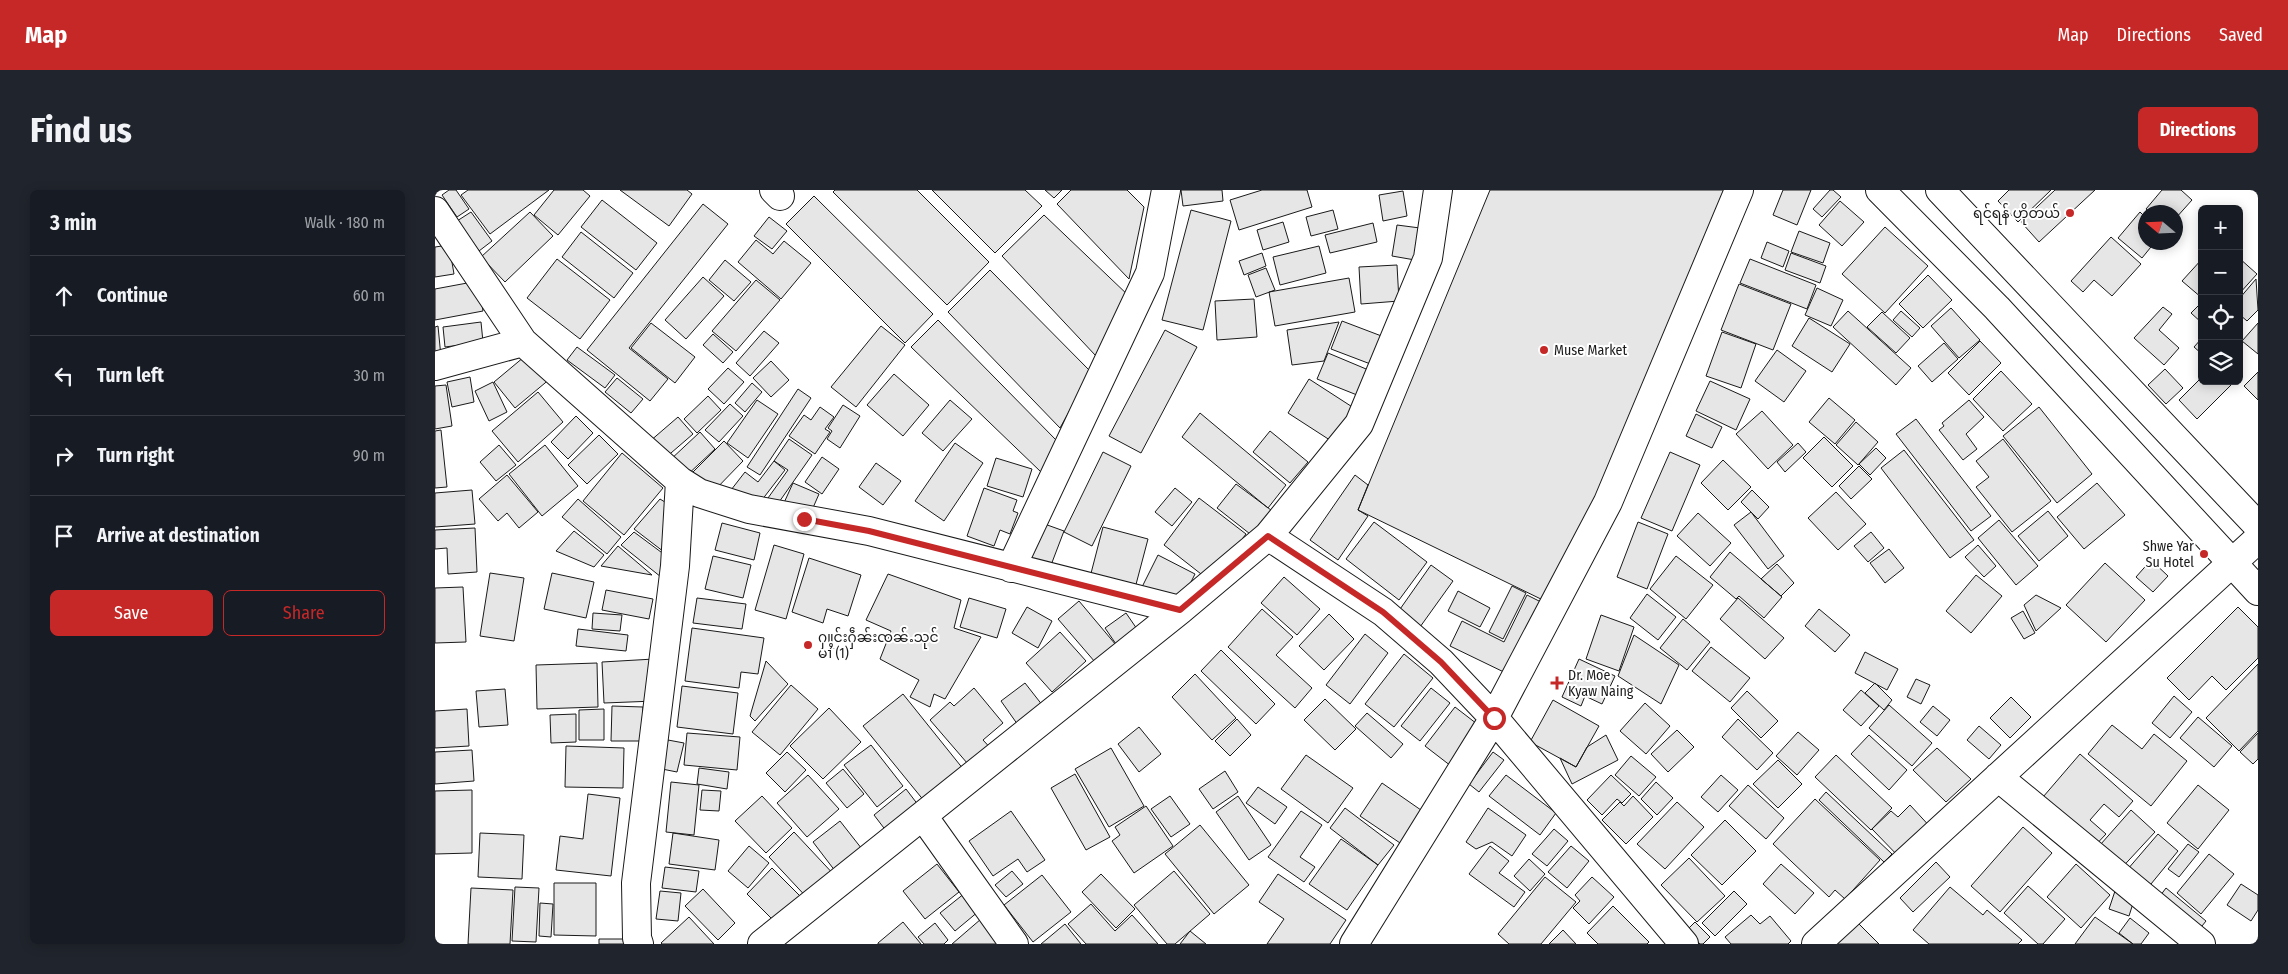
<!DOCTYPE html>
<meta charset="utf-8">
<style>
:root{--surface:#171b24;--page:#20242c;--text:#f1f3f6;--muted:#9ea1a6;--line:#363941;--accent:#c62828}
body{margin:0;font-family:"Fira Sans Condensed","Noto Sans Myanmar",sans-serif;background:var(--page);color:var(--text)}
.controls{position:absolute;right:15px;top:15px;display:grid;overflow:hidden;border-radius:8px;box-shadow:0 2px 12px #0003}
.controls button{width:45px;height:45px;display:grid;place-items:center;padding:0;border:0;border-bottom:1px solid var(--line);background:var(--surface);color:var(--text);font:25px sans-serif}
.compass{position:absolute;left:1703px;top:15px;width:45px;height:45px;border-radius:50%;background:var(--surface);box-shadow:0 2px 12px #0003;rotate:289deg}
.stop{position:absolute;width:15px;height:15px;margin:-11px;border:4px solid #c62828;border-radius:50%;background:#fff}
.stop.end{background:#c62828;border-color:#fff;box-shadow:0 1px 5px #0008}
.list{margin:0;padding:0;list-style:none}
h2{display:flex;justify-content:space-between;align-items:center;height:65px;margin:0;padding:0 20px;font-size:21px}
h2 small{font-size:16px;font-weight:400;color:var(--muted)}
.list li{display:grid;grid-template-columns:32px 1fr auto;gap:15px;align-items:center;box-sizing:border-box;height:80px;padding:0 20px;border-top:1px solid var(--line)}
.list b{display:block;font-size:19px;white-space:nowrap}
.list em{font-size:16px;font-style:normal;color:var(--muted)}
.actions{display:flex;gap:10px;padding:15px 20px}
.actions a{flex:1;padding:11px 0;border:1px solid var(--accent);border-radius:8px;text-align:center;font-size:18px;color:var(--accent)}
.actions .main{background:var(--accent);color:#fff}
.icon{flex:none;width:28px;height:28px;fill:none;stroke:currentColor;stroke-width:2;stroke-linecap:round;stroke-linejoin:round}
.map{position:relative;flex:none;width:1823px;height:754px;overflow:hidden;border-radius:8px}
header{display:flex;align-items:center;gap:30px;box-sizing:border-box;height:70px;padding:0 25px;background:var(--accent);color:#fff}
header strong{font-size:24px}
nav{display:flex;gap:28px;margin-inline-start:auto;font-size:18px}
.intro{display:flex;align-items:center;justify-content:space-between;box-sizing:border-box;height:120px;padding:0 30px}
h1{margin:0;font-size:35px}
.button{padding:12px 22px;border-radius:8px;background:var(--accent);color:#fff;font-size:18px;font-weight:700}
main{display:flex;gap:30px;padding:0 30px}
aside{flex:1;background:var(--surface);border-radius:8px;box-shadow:0 2px 12px #0003}
.map>svg:first-child{display:block}
</style>
<header>
<strong>Map</strong>
<nav><a>Map</a><a>Directions</a><a>Saved</a></nav>
</header>
<div class="intro"><h1>Find us</h1><a class="button">Directions</a></div>
<main>
<aside>
<h2>3 min<small>Walk · 180 m</small></h2>
<ul class="list">
<li><svg class="icon" aria-label="ahead" viewBox="0 0 24 24"><path d="M12 20V5M6 11l6-6 6 6"/></svg><div><b>Continue</b></div><em>60 m</em></li>
<li><svg class="icon" aria-label="left" viewBox="0 0 24 24"><path d="M17 20v-9H6M10 6l-5 5 5 5"/></svg><div><b>Turn left</b></div><em>30 m</em></li>
<li><svg class="icon" aria-label="right" viewBox="0 0 24 24"><path d="M7 20v-9h11M14 6l5 5-5 5"/></svg><div><b>Turn right</b></div><em>90 m</em></li>
<li><svg class="icon" aria-label="arrive" viewBox="0 0 24 24"><path d="M6 21V4h12l-3 4 3 4H6"/></svg><div><b>Arrive at destination</b></div></li>
</ul>
<div class="actions"><a class="main">Save</a><a>Share</a></div>
</aside>
<div class="map">
<svg width="1823" height="754" viewBox="0 0 1823 754">
<rect width="100%" height="100%" fill="#fff"/>
<path fill="#e6e6e6" stroke="#1a1a1a" d="M14,0H21L34,19L22,27L7,5Z
M33,0H114L55,44L26,5Z
M119,0H148L155,6L123,45L99,25Z
M185,0H252L257,4L234,36Z
M400,0H482L554,72L512,115L398,2Z
M497,0H590L607,16L560,63Z
M610,0H627L619,8Z
M636,0H692L709,17L694,89L622,14Z
M746,0H787L788,11L748,16Z
M827,0H872L877,17L804,40L795,10Z
M1055,0H1302L1112,412L923,320Z
M1348,0H1376L1362,35L1338,25Z
M1395,0H1398L1406,7L1387,27L1378,19Z
M1574,0H1616L1583,32L1563,11Z
M1620,0H1660L1604,52L1586,32Z
M1727,0H1746L1757,10L1740,29V22H1715L1711,19Z
M968,1L972,26L948,31L944,5Z
M379,6L498,124L470,153L351,34Z
M167,10L222,53L201,80L146,37Z
M1405,11L1429,32L1407,56L1384,35Z
M268,14L293,34L194,158L233,189L215,211L152,160Z
M756,20L796,31L768,140L727,130Z
M898,20L903,39L876,46L871,27Z
M36,22L57,51L44,61L22,31Z
M95,22L118,46L70,92L46,67Z
M1705,22L1710,27V52H1720L1707,68L1683,48Z
M609,25L695,107L661,166L567,66Z
M334,27L352,41L337,59L319,46Z
M848,32L854,52L828,60L822,40Z
M938,33L942,52L895,63L890,45Z
M962,35L985,38L980,70L957,66Z
M1450,37L1493,76L1450,123L1407,84Z
M1364,41L1395,53L1388,73L1356,62Z
M146,42L198,83L179,108L127,67Z
M1676,47L1706,74L1677,106L1659,90L1648,102L1636,91Z
M321,50L338,64L349,51L376,73L346,109L303,72Z
M1332,52L1354,61L1348,77L1326,68Z
M14,55L19,84L0,87V57Z
M884,56L891,83L845,95L838,67Z
M827,63L831,76L809,85L804,71Z
M1356,63L1391,76L1385,93L1350,80Z
M1804,68L1822,84L1804,104Z
M122,69L175,110L145,149L92,108Z
M1315,69L1381,95L1372,119L1305,93Z
M1767,69V108L1747,91Z
M290,70L316,92L299,111L274,90Z
M962,75L964,111L926,114L924,77Z
M831,78L840,100L821,107L813,85Z
M555,80L656,182L625,238L513,122Z
M1493,85L1517,110L1488,138L1464,114Z
M268,87L289,106L251,149L230,130Z
M914,88L920,122L840,136L834,102Z
M1821,89L1823,120L1812,131L1804,124V109Z
M321,90L345,110L301,161L277,141Z
M43,91L48,121L0,130V99Z
M1304,94L1356,114L1338,160L1286,140Z
M1382,98L1408,110L1396,136L1370,125Z
M819,109L822,147L782,150L780,111Z
M1767,112V133L1756,123Z
M1728,117L1737,124L1724,140L1744,158L1729,175L1699,148Z
M1516,118L1545,150L1524,168L1496,136Z
M1413,121L1476,178L1461,195L1398,137Z
M1466,121L1485,138L1477,147L1458,130Z
M1447,122L1475,148L1461,163L1432,137Z
M1374,128L1415,154L1397,182L1357,156Z
M503,130L622,251L606,282L476,157Z
M907,131L957,150L946,178L896,159Z
M46,132L48,152L10,157L8,137Z
M904,132L889,171L857,175L852,140Z
M216,133L260,167L240,193L196,158Z
M1823,133V164L1807,151Z
M3,136L6,167L0,168V137Z
M446,136L470,155L421,217L396,197Z
M730,140L762,157L706,263L674,246Z
M329,141L344,153L315,186L301,173Z
M1287,142L1321,154L1306,198L1271,186Z
M278,144L298,162L288,173L268,155Z
M1767,148V164L1759,157Z
M1545,151L1566,173L1534,205L1513,183Z
M1509,153L1523,169L1497,192L1483,176Z
M142,157L180,185L170,198L132,170Z
M1342,160L1371,181L1349,212L1320,191Z
M95,162L116,188L80,218L59,192Z
M893,163L943,184L932,209L882,189Z
M336,171L354,190L336,207L318,188Z
M293,178L309,192L289,214L273,199Z
M1730,179L1748,198L1731,214L1713,195Z
M1566,181L1597,214L1568,241L1538,209Z
M1823,182V210L1809,196Z
M459,184L494,215L468,246L432,215Z
M35,187L39,212L17,217L12,192Z
M1767,187V191H1792L1796,195L1762,229L1744,210Z
M182,188L208,209L196,223L170,202Z
M874,189L922,220L901,254L853,223Z
M1275,191L1315,209L1301,240L1261,221Z
M58,192L72,222L54,231L40,201Z
M317,193L327,202L310,222L300,213Z
M11,195L17,236L0,239V196Z
M363,199L376,208L325,285L312,277Z
M103,202L128,232L83,272L57,241Z
M273,206L286,220L262,243L249,229Z
M1394,208L1420,230L1400,254L1374,232Z
M322,210L343,224L313,268L292,253Z
M515,210L537,229L508,261L487,243Z
M1534,210L1549,227L1531,244L1542,259L1528,270L1504,240L1509,236L1507,233Z
M295,214L308,226L284,252L270,240Z
M408,215L425,226L405,258L392,249L397,241L393,238Z
M385,217L399,227L390,239L395,242L380,264L354,246L369,225L376,230Z
M1604,217L1657,284L1622,313L1568,246Z
M1327,221L1358,255L1333,279L1301,244Z
M765,223L851,295L833,318L747,247Z
M1261,224L1287,237L1277,258L1251,246Z
M141,226L158,243L133,269L116,252Z
M243,227L258,244L229,269L214,252Z
M1481,229L1556,326L1536,341L1461,244Z
M1421,232L1443,252L1423,275L1401,255Z
M6,240L12,297L0,298V241Z
M835,241L873,272L855,293L818,262Z
M265,242L280,259L249,288L234,271Z
M164,245L183,264L152,294L133,275Z
M1389,247L1418,276L1397,297L1368,268Z
M354,249L377,265L342,315L333,308L353,280L339,271Z
M1568,249L1616,311L1577,342L1541,297L1554,287L1541,271Z
M289,251L308,271L276,304L256,284Z
M520,253L548,273L509,331L480,311Z
M1363,253L1371,262L1350,282L1342,272Z
M64,255L81,275L61,291L45,272Z
M110,255L143,296L107,326L74,284Z
M1441,258L1451,268L1435,285L1424,274Z
M1469,260L1539,350L1515,368L1446,278Z
M668,262L696,276L657,356L629,342Z
M1235,262L1265,275L1237,341L1206,328Z
M187,263L228,298L189,345L148,311Z
M387,267L404,279L387,304L370,292Z
M561,268L597,279L588,307L552,296Z
M1288,270L1316,297L1293,320L1266,293Z
M339,271L350,280L320,319L296,300L310,282L323,292Z
M441,273L466,291L448,315L424,297Z
M1424,276L1437,289L1416,309L1404,296Z
M72,285L103,322L84,338L72,323L63,331L44,309Z
M920,285L933,295L923,320L933,326L903,370L875,350Z
M358,293L384,304L374,327L348,315Z
M1662,293L1690,325L1649,359L1622,327Z
M801,294L844,326L824,351L782,318Z
M549,298L582,310L578,321L583,323L575,344L565,340L559,356L532,346Z
M740,298L757,312L737,336L720,322Z
M37,300L40,334L0,337V303Z
M1317,300L1334,317L1323,329L1306,312Z
M1401,302L1431,334L1403,360L1373,328Z
M764,308L811,344L775,391L729,355Z
M143,309L186,347L172,364L127,327Z
M225,309L241,319L233,365L199,339Z
M1613,321L1633,346L1604,371L1583,346Z
M1316,322L1349,366L1333,379L1299,335Z
M1263,323L1296,353L1275,376L1242,346Z
M1564,330L1603,376L1581,395L1543,348Z
M604,332L629,341L613,383L588,374Z
M939,332L992,372L964,410L911,369Z
M1203,332L1233,344L1212,399L1182,387Z
M287,333L325,343L319,370L280,360Z
M668,337L713,349L699,402L654,391Z
M40,338L42,382L13,384L12,358L0,359V340Z
M139,341L169,365L159,377L121,361Z
M199,342L234,368L226,387L186,355Z
M1436,342L1449,358L1433,372L1419,356Z
M339,355L369,364L351,429L320,420Z
M1543,355L1561,376L1549,387L1530,367Z
M183,356L217,385L166,376Z
M1454,359L1469,378L1450,393L1435,373Z
M1295,362L1347,407L1329,428L1304,406L1301,409L1275,387Z
M723,365L760,384L743,418L706,399Z
M278,366L316,375L308,408L270,399Z
M1241,366L1278,395L1251,429L1215,399Z
M374,368L426,385L413,426L392,419L388,433L357,422Z
M1716,370L1733,386L1718,402L1701,387Z
M1670,373L1710,410L1671,452L1631,415Z
M1342,374L1359,393L1346,406L1326,389Z
M996,375L1018,391L985,437L963,422Z
M55,383L89,388L79,451L45,446Z
M117,383L159,392L151,428L109,419Z
M453,384L526,410L519,438L546,447L510,509L499,504L495,517L475,507L484,490L445,469L456,441L431,430Z
M1541,385L1567,406L1536,443L1511,421Z
M849,387L885,419L862,445L826,413Z
M1077,396L1091,403L1068,449L1054,442Z
M28,397L31,452L0,453V398Z
M171,400L218,409L214,429L167,420Z
M1023,401L1055,418L1045,437L1013,421Z
M1212,404L1241,427L1223,450L1195,428Z
M1092,405L1110,414L1075,485L1015,456L1027,431L1069,452Z
M1601,405L1626,418L1601,441L1589,415Z
M262,408L311,414L307,439L258,433Z
M534,408L571,419L562,448L525,437Z
M1303,408L1349,448L1330,469L1285,429Z
M644,411L681,455L660,472L623,429Z
M592,417L617,431L603,458L577,443Z
M1803,417L1823,437V468L1791,500L1777,486L1754,510L1732,488Z
M827,419L858,447L841,465L877,498L860,518L793,457Z
M1384,419L1415,445L1400,462L1370,436Z
M1588,421L1600,443L1589,449L1576,428Z
M158,423L187,425L185,441L157,439Z
M691,423L702,439L681,454L670,438Z
M894,424L919,449L889,480L864,456Z
M1166,425L1199,437L1184,481L1151,469Z
M1248,429L1275,452L1252,480L1225,458Z
M257,438L329,448L323,484L306,482L304,498L250,491Z
M143,439L193,445L191,461L141,456Z
M625,442L651,471L617,502L591,473Z
M930,444L953,463L915,514L891,495Z
M1199,445L1244,475L1226,514L1183,486Z
M1276,457L1315,488L1295,512L1257,481Z
M786,460L840,514L821,534L766,481Z
M1430,462L1463,479L1452,500L1420,483Z
M969,464L998,488L959,537L930,514Z
M219,469L220,511L169,513L167,472Z
M1144,469L1180,486L1167,514L1150,506L1146,516L1127,507Z
M331,471L353,494L320,531L315,526Z
M162,473L163,517L102,519L101,475Z
M1823,474V541L1804,561L1771,528Z
M760,484L801,528L777,550L737,507Z
M1481,489L1495,495L1486,514L1472,507Z
M590,493L608,516L583,535L566,511Z
M1440,493L1457,510L1449,520L1430,503Z
M356,495L383,519L345,565L317,542Z
M247,496L303,503L298,544L242,537Z
M539,498L568,533L548,550L560,563L539,581L495,530L515,512L519,516Z
M996,498L1015,513L985,551L966,536Z
M70,499L73,535L44,537L41,501Z
M1426,500L1444,516L1426,536L1408,520Z
M1312,501L1343,531L1326,548L1296,518Z
M468,504L529,580L490,612L428,536Z
M1739,506L1757,522L1735,548L1717,533Z
M1576,507L1596,527L1575,548L1555,528Z
M890,509L921,539L900,560L869,530Z
M1118,510L1164,536L1141,577L1095,552Z
M1210,513L1235,536L1211,564L1185,541Z
M1454,515L1497,553L1477,576L1434,538Z
M177,516L208,517L206,551H176Z
M1498,516L1515,530L1502,546L1485,532Z
M1020,517L1046,537L1016,576L990,556Z
M394,518L426,552L388,589L355,556Z
M32,519L34,556L0,558V521Z
M169,519V550H144V520Z
M932,523L968,554L956,568L920,536Z
M141,524V552L116,553L115,525Z
M1763,527L1797,556L1779,577L1745,548Z
M802,529L816,545L795,566L780,551Z
M1303,529L1338,563L1322,580L1287,547Z
M1677,535L1707,559L1719,544L1752,571L1716,616L1653,564Z
M1544,536L1566,555L1554,569L1532,550Z
M704,537L726,564L704,582L683,554Z
M1242,540L1259,557L1233,582L1216,564Z
M1363,542L1384,560L1362,585L1341,566Z
M252,543L305,547L302,580L249,575Z
M1823,543V569L1818,574L1805,562Z
M1171,545L1183,570L1137,594L1125,568L1141,577L1152,557Z
M1434,545L1472,580L1454,600L1416,564Z
M233,550L249,553L242,582L227,579Z
M436,555L468,596L442,617L409,575Z
M131,556L189,558L188,598L130,597Z
M676,558L709,616L674,637L640,579Z
M1502,558L1536,589L1511,612L1478,580Z
M37,560L39,591L0,594V562Z
M352,562L371,580L350,602L331,583Z
M1058,562L1069,570L1044,602L1034,594Z
M1645,564L1698,611L1684,627L1669,614L1655,630L1671,644L1655,661L1602,614Z
M871,565L918,598L893,633L846,599Z
M1401,565L1457,618L1436,640L1380,587Z
M1196,566L1221,587L1204,606L1180,585Z
M1343,570L1367,594L1343,618L1318,594Z
M264,578L294,582L292,599L262,594Z
M408,579L429,604L412,618L391,593Z
M790,581L803,602L778,619L764,599Z
M640,584L675,647L651,660L616,598Z
M373,585L404,619L372,647L342,613Z
M1071,585L1121,623L1105,645L1054,606Z
M1176,585L1196,604L1187,613L1182,609L1167,625L1152,610Z
M1286,585L1303,600L1283,622L1266,607Z
M236,592L264,595L259,645L231,642Z
M1221,592L1238,608L1222,625L1206,609Z
M947,593L996,627L974,659L925,626Z
M1313,595L1349,628L1331,649L1294,616Z
M1763,595L1794,620L1763,659L1732,633Z
M823,597L852,617L840,634L811,613Z
M471,599L487,620L455,646L439,625Z
M37,600V663L0,664V601Z
M267,600L286,601L284,621L265,620Z
M1391,602L1457,664L1449,672L1384,610Z
M153,604L185,608L176,686L121,680L125,646L148,649Z
M327,606L357,638L331,663L300,631Z
M735,606L755,634L736,647L716,619Z
M803,606L836,655L814,670L781,622Z
M1198,606L1218,627L1191,654L1167,630L1185,612L1189,616Z
M1380,609L1445,670L1410,709L1400,700L1394,707L1338,654Z
M1242,612L1269,637L1230,679L1202,654Z
M1475,615L1499,641L1468,671L1437,639L1456,621L1463,627Z
M711,616L738,656L699,683L677,651L685,645L680,637Z
M910,618L959,655L943,675L895,638Z
M1053,618L1091,645L1077,666L1057,652L1041,659L1031,652Z
M1696,620L1720,642L1681,684L1658,663Z
M576,621L610,670L592,682L583,669L558,686L534,651Z
M866,621L887,635L865,667L880,677L869,692L833,667Z
M1290,630L1321,661L1287,695L1256,665Z
M405,631L434,668L407,690L378,652Z
M765,635L814,695L779,724L730,664Z
M1588,637L1617,663L1565,722L1536,696Z
M1119,639L1133,651L1112,676L1097,664Z
M359,642L403,689L377,713L334,667Z
M45,643L89,645L87,689L43,687Z
M238,643L284,650L280,680L234,674Z
M1723,644L1743,661L1707,705L1686,687Z
M906,649L943,675L912,720L874,694Z
M1753,654L1764,662L1744,687L1733,679Z
M314,656L334,673L313,698L293,681Z
M1055,656L1074,671L1064,683L1090,702L1079,717L1034,684Z
M1136,656L1154,671L1132,698L1113,682Z
M1774,664L1799,684L1766,724L1742,703Z
M1254,668L1290,706L1262,732L1226,695Z
M1094,669L1110,684L1095,701L1079,686Z
M1501,672L1515,687L1478,722L1465,708Z
M502,674L524,702L490,729L468,701Z
M1346,674L1379,703L1360,724L1328,694Z
M1641,674L1675,705L1646,738L1612,707Z
M230,677L264,681L261,702L227,698Z
M337,678L371,712L346,738L312,704Z
M577,681L588,694L571,707L560,695Z
M739,681L775,724L740,754H732L699,715Z
M666,684L700,719L681,738L647,702Z
M843,684L911,730L895,754H832L849,729L824,712Z
M607,685L636,722L598,752L569,715Z
M1110,687L1141,712L1106,754H1074L1063,744Z
M1157,687L1179,707L1154,734L1138,718L1145,711L1140,705Z
M119,693H161V746L119,745Z
M1806,694L1823,705V720L1816,731L1792,715Z
M1593,696L1630,729L1608,754H1603L1569,723Z
M80,697L104,698L101,752L77,751Z
M1515,697L1548,725L1552,720L1587,750L1583,754H1494L1478,740Z
M36,698L78,700L75,754H33Z
M1731,698L1771,731L1759,746L1719,714Z
M268,699L300,733L283,750L250,716Z
M225,701L246,703L243,731L221,729Z
M1299,701L1312,714L1280,746L1267,733Z
M1680,701L1700,707L1694,726L1674,719Z
M530,703L544,721L520,741L505,723Z
M105,713L118,714L116,747L104,746Z
M656,714L680,741L697,725L723,754H651L633,734Z
M1178,716L1214,752L1212,754H1163L1152,743Z
M1316,725L1325,734L1335,726L1356,751L1353,754H1296L1290,747Z
M254,727L279,754H227L226,753Z
M1660,727L1698,754H1640Z
M1695,728L1714,743L1706,754H1698L1684,743Z
M546,729L566,754H517Z
M1419,729L1444,754H1394Z
M468,732L486,754H443V753Z
M1260,732L1275,747L1268,754H1265L1252,740Z
M500,733L513,750L509,754H489L483,747Z
M630,734L646,754H606Z
M1128,740L1141,754H1114Z
M755,741L771,754H745Z
M164,749H199V754H164Z"/>
<g fill="none" stroke-linecap="round" stroke-linejoin="round">
<g stroke="#1a1a1a" stroke-width="30">
<path id="minor" d="M339,0L345,6
M0,21L88,152L245,291L240,376L201,693L202,748L204,754
M0,176L88,152
M245,291L264,303L314,319L434,341L745,420
M833,346L948,422L1006,472L1059,528L1249,754
M576,378L715,83L731,0
M1563,587L1766,754
M488,626L579,754
M327,754L745,420L833,346L924,234L993,68L1003,0
M919,754L1059,528L1173,312L1304,0
M1381,754L1823,349"/>
</g>
<g stroke="#1a1a1a" stroke-width="30">
<path id="highway" d="M1445,0L1562,118L1823,401
M1505,0L1823,336"/>
</g>
<use href="#minor" stroke="#fff" stroke-width="28"/>
<use href="#highway" stroke="#fff" stroke-width="28"/>
</g>
<g fill="none" stroke-linecap="round" stroke-linejoin="round">
<path stroke="#c62828" stroke-width="6" d="M369,329L434,341L745,420L833,346L948,422L1006,472L1059,528"/>
</g>
<g fill="#c62828" stroke="#fff" stroke-width="2">
<circle cx="1635" cy="23" r="5"/>
<circle cx="1109" cy="160" r="5"/>
<circle cx="1769" cy="364" r="5"/>
<circle cx="373" cy="455" r="5"/>
<path d="M1119.5 485.5h5v5h5v5h-5v5h-5v-5h-5v-5h5z"/>
</g>
<g text-anchor="middle" stroke-width="4" stroke-linejoin="round" paint-order="stroke">
<g font-size="14" fill="#1a1a1a" stroke="#fff" text-anchor="start">
<text x="1625" y="28" text-anchor="end">ရင်ရန် ဟိုတယ်</text>
<text x="1119" y="165">Muse Market</text>
<text x="1759" y="361" text-anchor="end">Shwe Yar<tspan x="1759" dy="16">Su Hotel</tspan></text>
<text x="383" y="452">ႁူင်းႁဵၼ်းၸၼ်ႉသုင်<tspan x="383" dy="16">မၢႆ (1)</tspan></text>
<text x="1133" y="490">Dr. Moe<tspan x="1133" dy="16">Kyaw Naing</tspan></text>
</g>
</g>
</svg>
<div class="controls">
<button>+</button>
<button>−</button>
<button><svg class="icon" aria-label="locate" viewBox="0 0 24 24"><circle cx="12" cy="12" r="6"/><path d="M12 2v4M12 18v4M2 12h4M18 12h4"/></svg></button>
<button><svg class="icon" aria-label="layers" viewBox="0 0 24 24"><path d="M12 4l9 5-9 5-9-5zM3 14l9 5 9-5"/></svg></button>
</div>
<svg class="compass" viewBox="-18 -18 36 36"><path d="M0-13l5 13h-10z" fill="#e53935"/><path d="M0 13l5-13h-10z" fill="#9ea1a6"/></svg>
<div class="stop" style="left:1059px;top:528px"></div>
<div class="stop end" style="left:369px;top:329px"></div>
</div>
</main>
